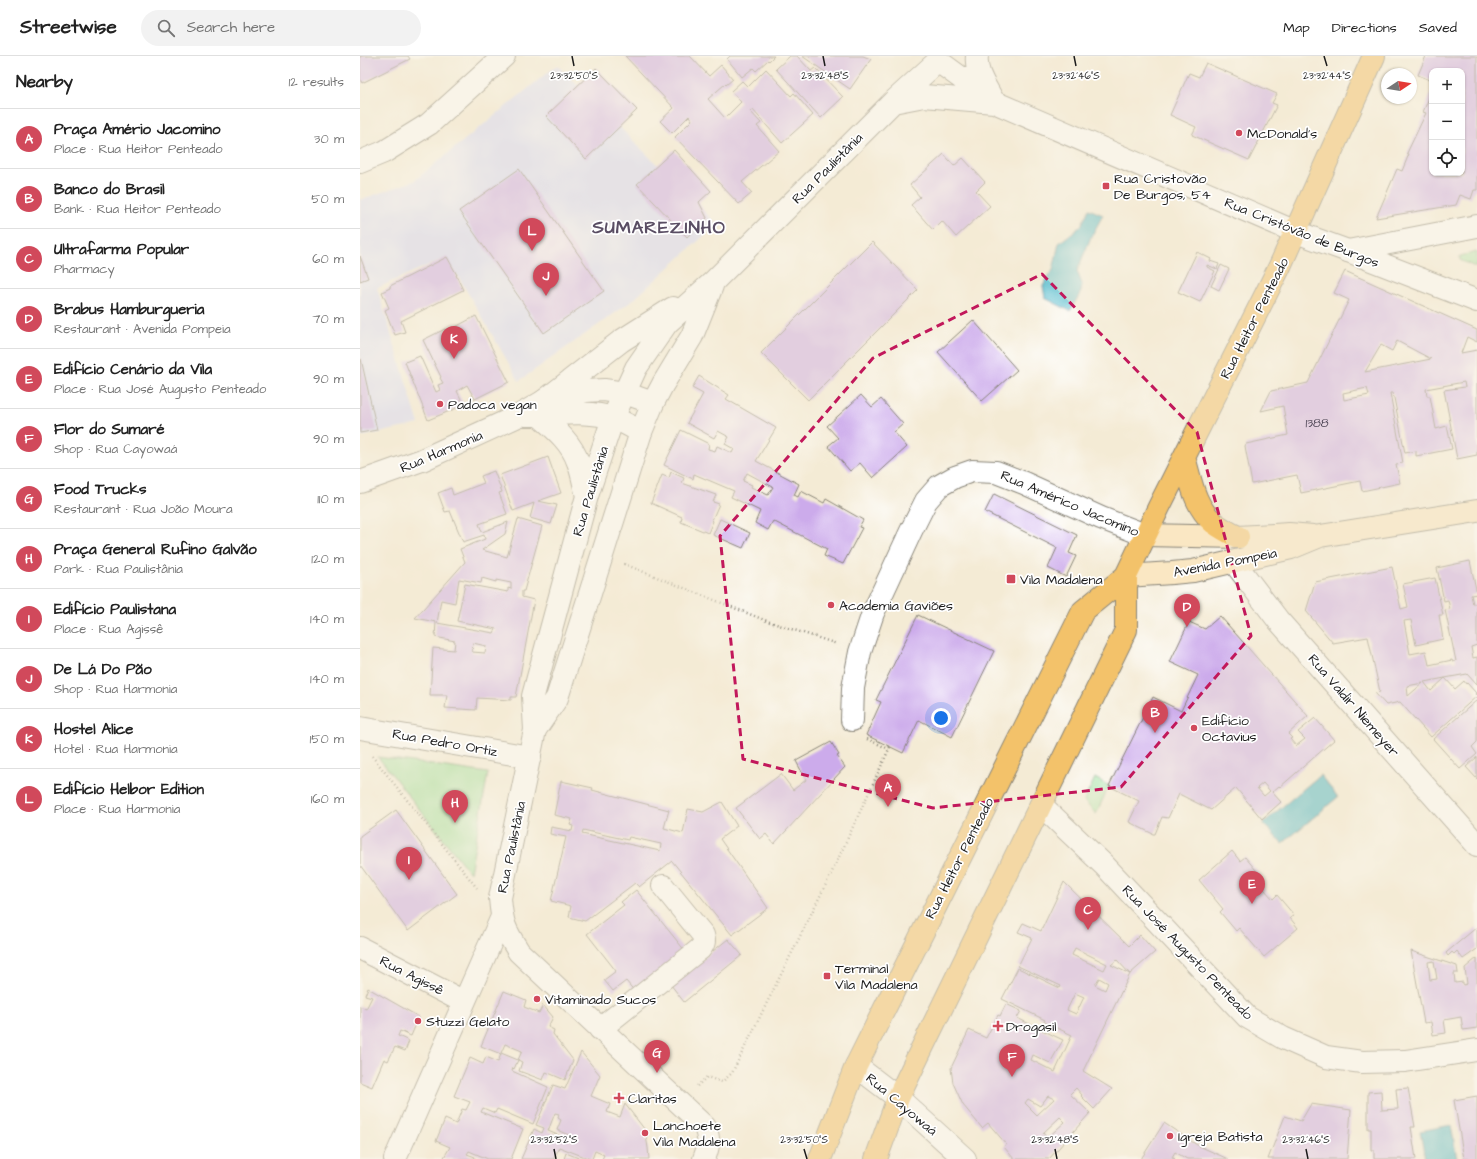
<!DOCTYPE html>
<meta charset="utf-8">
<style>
:root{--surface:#fff;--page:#f2f2f2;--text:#222;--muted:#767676;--line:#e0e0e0;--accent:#d1495b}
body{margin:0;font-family:"Architects Daughter",sans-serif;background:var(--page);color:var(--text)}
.controls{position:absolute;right:12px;top:12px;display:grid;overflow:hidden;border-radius:8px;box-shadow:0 1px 3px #0004}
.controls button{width:36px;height:36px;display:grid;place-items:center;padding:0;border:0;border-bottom:1px solid var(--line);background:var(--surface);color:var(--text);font:20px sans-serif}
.compass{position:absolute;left:1021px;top:12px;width:36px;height:36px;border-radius:50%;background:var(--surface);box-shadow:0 1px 3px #0004;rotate:78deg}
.you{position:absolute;left:581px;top:662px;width:14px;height:14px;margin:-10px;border:3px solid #fff;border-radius:50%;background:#1a73e8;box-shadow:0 0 0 6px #1a73e833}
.badge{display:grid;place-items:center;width:26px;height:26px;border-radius:50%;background:var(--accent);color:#fff;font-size:13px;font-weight:700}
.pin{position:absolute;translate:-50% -33px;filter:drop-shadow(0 1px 2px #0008)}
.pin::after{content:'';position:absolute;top:21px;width:14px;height:12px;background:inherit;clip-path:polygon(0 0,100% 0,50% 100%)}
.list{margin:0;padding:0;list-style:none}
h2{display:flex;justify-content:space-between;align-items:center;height:52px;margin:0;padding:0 16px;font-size:17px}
h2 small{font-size:13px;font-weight:400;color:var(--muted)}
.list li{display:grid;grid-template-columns:26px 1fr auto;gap:12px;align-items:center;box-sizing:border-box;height:60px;padding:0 16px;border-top:1px solid var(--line)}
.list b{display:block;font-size:15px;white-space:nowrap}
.list p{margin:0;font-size:13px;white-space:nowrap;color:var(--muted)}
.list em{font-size:13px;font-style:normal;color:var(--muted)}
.icon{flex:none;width:22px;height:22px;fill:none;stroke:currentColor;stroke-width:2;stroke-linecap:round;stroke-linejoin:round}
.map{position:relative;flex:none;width:1117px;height:1103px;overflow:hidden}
header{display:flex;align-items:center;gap:24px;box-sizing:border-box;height:56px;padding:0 20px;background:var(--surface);border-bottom:1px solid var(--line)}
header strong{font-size:19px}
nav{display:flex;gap:22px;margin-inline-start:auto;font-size:14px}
.search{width:280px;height:36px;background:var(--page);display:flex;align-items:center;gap:10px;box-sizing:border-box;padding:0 14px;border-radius:22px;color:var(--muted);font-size:15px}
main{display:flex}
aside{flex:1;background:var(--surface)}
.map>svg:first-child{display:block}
</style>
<header>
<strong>Streetwise</strong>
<div class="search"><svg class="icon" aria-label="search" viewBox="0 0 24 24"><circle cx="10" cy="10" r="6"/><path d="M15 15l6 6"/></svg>Search here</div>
<nav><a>Map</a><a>Directions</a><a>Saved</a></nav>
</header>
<main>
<aside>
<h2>Nearby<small>12 results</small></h2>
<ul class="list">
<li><span class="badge">A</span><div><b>Praça Amério Jacomino</b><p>Place · Rua Heitor Penteado</p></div><em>30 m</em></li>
<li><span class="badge">B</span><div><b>Banco do Brasil</b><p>Bank · Rua Heitor Penteado</p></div><em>50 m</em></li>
<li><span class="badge">C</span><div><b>Ultrafarma Popular</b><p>Pharmacy</p></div><em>60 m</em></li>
<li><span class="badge">D</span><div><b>Brabus Hamburgueria</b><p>Restaurant · Avenida Pompeia</p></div><em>70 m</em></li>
<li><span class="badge">E</span><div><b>Edifício Cenário da Vila</b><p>Place · Rua José Augusto Penteado</p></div><em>90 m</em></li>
<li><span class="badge">F</span><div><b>Flor do Sumaré</b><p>Shop · Rua Cayowaá</p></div><em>90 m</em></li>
<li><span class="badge">G</span><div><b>Food Trucks</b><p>Restaurant · Rua João Moura</p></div><em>110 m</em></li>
<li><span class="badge">H</span><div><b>Praça General Rufino Galvão</b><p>Park · Rua Paulistânia</p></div><em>120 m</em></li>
<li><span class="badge">I</span><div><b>Edifício Paulistana</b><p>Place · Rua Agissê</p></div><em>140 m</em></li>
<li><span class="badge">J</span><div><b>De Lá Do Pão</b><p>Shop · Rua Harmonia</p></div><em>140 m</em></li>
<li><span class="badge">K</span><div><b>Hostel Alice</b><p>Hotel · Rua Harmonia</p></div><em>150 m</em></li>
<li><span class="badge">L</span><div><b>Edifício Helbor Edition</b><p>Place · Rua Harmonia</p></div><em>160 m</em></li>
</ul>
</aside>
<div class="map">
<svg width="1117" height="1103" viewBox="0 0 1117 1103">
<rect width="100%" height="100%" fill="#fff"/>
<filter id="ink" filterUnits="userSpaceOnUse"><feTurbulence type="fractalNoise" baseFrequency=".025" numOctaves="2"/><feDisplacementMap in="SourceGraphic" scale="8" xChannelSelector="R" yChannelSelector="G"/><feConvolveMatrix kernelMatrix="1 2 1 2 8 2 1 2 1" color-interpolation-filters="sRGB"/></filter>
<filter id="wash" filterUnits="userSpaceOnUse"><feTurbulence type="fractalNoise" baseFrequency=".012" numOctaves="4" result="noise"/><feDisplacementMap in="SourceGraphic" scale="16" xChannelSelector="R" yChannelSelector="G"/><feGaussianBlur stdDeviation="0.9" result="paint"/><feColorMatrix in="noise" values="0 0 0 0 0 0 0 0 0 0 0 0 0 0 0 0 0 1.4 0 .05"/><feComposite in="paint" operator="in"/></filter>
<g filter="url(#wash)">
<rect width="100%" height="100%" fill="#f4ebd5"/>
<path fill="#d4d8f9" d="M197,9L357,168L272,245L159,325L87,201L17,232L59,368L0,381V144L54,125Z"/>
<path fill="#9ade96" stroke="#5b7d59" d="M1117,196V212L1100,204V200Z
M18,701L128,717L110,817Z
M735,722L749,730L736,758L724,745Z"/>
<path fill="#4ab6c6" stroke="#336971" d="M729,153L743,159L731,181L717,215L722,228L721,236L710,255L685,242L683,230L693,214L699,187L721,170Z
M960,719L978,741L922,788L903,767Z
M1091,1069L1097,1103H1065L1060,1075Z"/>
<g id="blocks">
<path fill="#ccabeb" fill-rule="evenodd" d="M0,0H48L50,3L2,27L0,23Z
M265,0H330L349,20L361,9L373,23L366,29L365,28L348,43L365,62L381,46L371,35L382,25L388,31L406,13L431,40L434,37L453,59L422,87L392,53L390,55L401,67L397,70L419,95L382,126L392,137L379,148L315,81L332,64L329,60L312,77L300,65L314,52Z
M370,0H414L409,5L408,4L396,15L393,12L382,21L367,3Z
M430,0H437L451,15L455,12L483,41L461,62L416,13Z
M442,0H503L511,3L490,33Z
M1066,0H1117V134H1114L1111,143L1100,139L1096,149L1016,162L1037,113L1042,115L1049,98L1047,97L1066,57L1063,56L1072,35V117H1102V15H1072V25L1058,19Z
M846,7L917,38L912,47L917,49L889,104L832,79L836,71L810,59L829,17L839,21Z
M236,12L277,54L226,103L186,60Z
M314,94L351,135L339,146L347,162L327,181L277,128Z
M584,98L594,110L603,102L625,126L616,135L630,150L596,181L582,165L573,174L551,149L560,141L550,129Z
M159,113L244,235L184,277L99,155Z
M512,186L558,234L448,344L401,297Z
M837,196L851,203L850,205L859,208L857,213L847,209V211L855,215L840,246L818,236Z
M0,200L8,222L0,225Z
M87,201L97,219H96L103,234L41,265L45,276L35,279L25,254L29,252L22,236L30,232V230Z
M861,209L869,213L859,234L851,230Z
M985,215L1117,274V286L1107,281L1101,297L1117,294V399L1097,403L1084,334L1105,331L1104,326L1066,333L1067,340H1070L1076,373L1087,370L1092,393L1056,400V395L1045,397L1033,337H1030L1043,407L1036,408L1040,427L1002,435L1000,425L941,437L937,419L892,428L885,390L886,388L928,379L923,350L901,355L911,335L948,327L989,244L974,237ZM1037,285L1071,303L1005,316L1021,289L1032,295ZM1007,332L1009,339L984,344L983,337Z
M116,260L149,326L115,343L107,329L97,335L104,349L68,364L45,306L60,300L76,336L80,334L78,329L83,327L80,322L81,321L63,284L85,273L86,276Z
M613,264L657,314L622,345L578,296Z
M0,303H1L17,374L0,377Z
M339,320L369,339L366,343L416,372L396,405L439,428L434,439L438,441L441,435L464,447L466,443L503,464L499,471L502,472L483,508L464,500L467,493L413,465L408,474L395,467L400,455L371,441L374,435L334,418L333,423L304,409L321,374L349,388L348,393L355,395L357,390L372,397L374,393L365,388L369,381L358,375L354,382L327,367L343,338L332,332ZM387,417L413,431L408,439L391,431L392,429L383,425Z
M501,339L512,351L521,343L543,368L534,376L547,391L513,422L500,407L490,415L468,390L478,382L467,370Z
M188,401L201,437L178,445L197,449L191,468L170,462L174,447L153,455L140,419Z
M134,415L142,436L139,437L147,458L119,468L122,476L148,466L145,478L122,494L147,501L158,463L182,470L164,535H162V541L174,544L156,641H151V644L117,642L116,654L85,652L87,639H70L73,592L94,594L95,585L75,581L76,566L55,562L105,506L100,493L125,483L124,479L103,486L90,455L85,456L78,437L91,432L93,439L124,427L121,420ZM122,522L136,526V524L151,527V533L148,532V536L105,528L97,565L136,573L134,577L77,567L81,544L95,547L99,523L121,527ZM113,587L126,590L125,597L112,596Z
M311,416L324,422L322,427L356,439L353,446L359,448L352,464L353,465L348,477L321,466L322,461L291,447L302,419L309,422Z
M634,438L717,479L709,497L716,500L706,521L688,512L697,492L625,456Z
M360,463L390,477L383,492L353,479Z
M1110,505L1117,538L1111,539L1113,548H1117V589L1111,591L1113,602L1117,601V629L1107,618L1085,622L1095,633L1104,625L1106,628L1107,627L1116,637L1115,638L1117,640L1071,681L1040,646L1026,649L1015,637L1020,636L1008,581L973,587L946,555L955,526L1032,511L1041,553L1048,551L1043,528L1075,522L1083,559H1079L1083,583L1056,589L1051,564L1044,565L1050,598L1066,595L1069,609L1092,604L1093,606L1096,605L1085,554L1090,553L1088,544L1084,545L1077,512ZM1085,622L1071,635L1064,626ZM1063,627L1048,640L1047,630Z
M558,559L634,595L592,681L559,664L543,697L506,679L521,646L516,644Z
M860,560L948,660L928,678L932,682L930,683L936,690L945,683L938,676L955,662L974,684L920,731L919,730L912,736L921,746L902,763L876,732L851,754L819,738L808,762L802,761L795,778H793L769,766L779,745L749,730L793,641L821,655L838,619L810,606L829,566L845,573ZM903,727L910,735L904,740L897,732Z
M1117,644V686L1112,691L1117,698L1100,713L1073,683Z
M471,686L479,699L477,700L485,711L414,788L406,778L400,783L376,752L421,718L433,734L446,724L436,705Z
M1117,701V723L1106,711Z
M201,725L233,732L232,734L309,754L304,772L323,777L328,753L343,756L362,746L377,770L360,783L408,852L372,879L312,805L279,831L275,827L225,865L209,861L211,850L191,845L206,781L190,778L191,771L212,775L213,770L210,769L212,763L194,759ZM223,774L268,784L269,781L301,788L300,795L222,778Z
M36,754L97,838L48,875L0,809V780Z
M872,795L880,805L885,801L901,820L896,824L913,843L917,839L934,859L930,862L938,872L904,901L879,872L876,875L860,856L863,853L839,824Z
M704,826L769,890L780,879L795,896L770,918L757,904L751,909L770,918L723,1015L752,1033L734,1053L721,1040L722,1039L716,1032L710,1038L730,1057L689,1103H654L644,1091L646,1088L628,1067L622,1072L603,1049L593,1027L591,1012L609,974L626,982L638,959L640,960L646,948L661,955L657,962L703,984L690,1007L673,999L671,1004L695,1016L712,979L684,966L685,964L642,943L658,912L700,932L701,930L658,910L672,882L658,876L663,867L681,875ZM715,892L747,908L744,914L712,899ZM739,922L748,927L745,934L735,929ZM715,937L724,941L716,958L707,954ZM688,1040L694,1043L677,1059L665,1047L668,1043L680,1050ZM700,1061L705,1066L687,1082L683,1077Z
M276,834L326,896L276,937L266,925L253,935L244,924L256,915L227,878L264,849L261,846Z
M1117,871V893L1103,903L1097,895L1094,898L1092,896L1088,900L1086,897L1087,896Z
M368,883L382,899L324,946L311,929Z
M1051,895L1097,910L1098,917H1094L1095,927L1103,926V929L1107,928L1105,912L1117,902V972L1103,974L1101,961L1084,964L1086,977L1073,979L1071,966L1064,967ZM1074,905L1077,923L1070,924L1068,906Z
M8,932L59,961L51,980L40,975L38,980L49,985L45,995L35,991L28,1005L24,1003L12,1031L0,1026V950L6,953L12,941L5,939Z
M144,935L166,944L164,951L179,957L183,949L193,961L188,971L194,974L193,978L213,1004L205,1024L186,1016L183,1024L159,1015L162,1006L158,1004L154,1013L153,1012L152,1015L188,1031L173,1068L137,1053L135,1057L123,1052L121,1056L163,1073L151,1103H128L109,1095L107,1098L115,1101L114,1103H83L90,1091L76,1085L85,1063L96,1068L102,1053L106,1054L110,1046L94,1040L110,1002L123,1008L126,1001L138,1006L141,998L121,990ZM145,988L162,995L158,1004L141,997Z
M221,996L240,1019L231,1040L250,1048L247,1056L260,1061L265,1048L285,1074L288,1092L289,1103H242L244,1099L235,1095L232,1103H230L199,1091L194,1103H161L174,1073L182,1077L184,1072L176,1069L193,1029L205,1033ZM195,1057L199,1058L198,1062L201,1064L197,1074L213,1081L212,1085L188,1075Z
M1048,1032L1055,1071H1051L1056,1103H1014V1094H1011V1073H1008V1036L1021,1035L1022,1054L1038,1053L1036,1033Z
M1117,1040V1103H1104L1094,1044Z
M951,1048L991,1054L987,1103H908L925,1060L941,1065Z
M804,1067L837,1089L868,1103H827L815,1096L812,1101L815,1103H781Z
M206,1097L221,1103H204Z"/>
</g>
</g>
<g filter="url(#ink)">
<use href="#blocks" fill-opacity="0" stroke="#888478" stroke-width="1"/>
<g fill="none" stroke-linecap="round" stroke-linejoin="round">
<g stroke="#888478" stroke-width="24">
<path id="minor" d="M0,106L24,96L69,68L144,0
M988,195L1117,170
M166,359C194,360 224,353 253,362C262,365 272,371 281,376
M0,426L62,404L160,359L184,345L226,335L244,334L265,337L293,347
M874,506L918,564L1117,789
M492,664L493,632L500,596L513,557L551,475L566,445L579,430L595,421L612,415L636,416L664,427L741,462L785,479
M0,672L170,701
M681,749L744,809L887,961L923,982L966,1001L1002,1006L1045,1005L1117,994
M0,892L104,946
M240,973L340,893C344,888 345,885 343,879L303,830
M496,1010L538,1042L605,1103
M35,1103L141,863"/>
</g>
<g stroke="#888478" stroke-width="24">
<path id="tertiary" d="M617,0C615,16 625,29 632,43
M533,46L564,40L634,46
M184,345L261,285L313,252
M180,360C195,373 211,386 218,406C222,416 224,429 227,440
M175,674L197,642L281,376L293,347L303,328L332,280L352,230
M344,1103C349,1090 350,1084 345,1071L159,896C145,874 142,868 140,842L175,674L173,640L227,440L253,362L276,312L307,267L353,226L533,46L578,5L634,46L936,176L988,195L1117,245"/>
</g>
<g stroke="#888478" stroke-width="24">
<path id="secondary" d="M785,479L878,481L929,478L953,480
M766,520L812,517L833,515L931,492L960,480L1117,455"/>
</g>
<g stroke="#888478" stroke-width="24">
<path id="primary" d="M824,401C831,425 834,450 854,467C862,473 870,477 878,481
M460,1103L496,1010L723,555L766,520
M516,1103L538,1042L563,990L766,574V520L799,451L920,210L1014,0"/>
</g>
<path stroke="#888478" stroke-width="2.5" stroke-dasharray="1 3" stroke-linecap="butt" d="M264,508L407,565L477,588
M507,683L529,693
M12,700L117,832
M337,1030L347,1021L362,1026L372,1017L473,814L530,691"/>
<use href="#minor" stroke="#fff" stroke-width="22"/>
<use href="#tertiary" stroke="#fff" stroke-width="22"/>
<use href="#secondary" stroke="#fae7c3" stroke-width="22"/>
<use href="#primary" stroke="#f3c26a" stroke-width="22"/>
</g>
</g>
<path d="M0 0H1117V1103H0ZM682,218L837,376L891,580L761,731L573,752L383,703L360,480L513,302Z" fill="#f4ebd5" fill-opacity=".55" fill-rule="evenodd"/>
<path fill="none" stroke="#c2185b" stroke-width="3" stroke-dasharray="8 5" stroke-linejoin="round" d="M682,218L837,376L891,580L761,731L573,752L383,703L360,480L513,302Z"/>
<path fill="none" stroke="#1c1c1c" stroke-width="1.5" d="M212,0L214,10M463,0L465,10M714,0L716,10M964,0L967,10M194,1093L196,1103M444,1093L447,1103M695,1093L697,1103M946,1093L948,1103"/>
<g fill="#d1495b" stroke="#fff" stroke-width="1.5">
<circle cx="879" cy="77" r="4"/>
<rect x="742" y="126" width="8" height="8" rx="2"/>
<circle cx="80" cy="348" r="4"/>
<rect x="646" y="518" width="10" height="10" rx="2"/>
<circle cx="471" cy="549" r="4"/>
<circle cx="834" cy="672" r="4"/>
<rect x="463" y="916" width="8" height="8" rx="2"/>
<circle cx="177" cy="943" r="4"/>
<circle cx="58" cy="965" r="4"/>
<path d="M636 964h4v4h4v4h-4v4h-4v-4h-4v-4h4z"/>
<path d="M257 1036h4v4h4v4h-4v4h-4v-4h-4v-4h4z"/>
<circle cx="285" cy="1077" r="4"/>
<circle cx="810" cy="1080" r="4"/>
</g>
<g text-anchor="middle" stroke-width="3.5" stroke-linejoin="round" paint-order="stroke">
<g font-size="12" fill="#484050">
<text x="957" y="371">1388</text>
</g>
<g font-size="14" fill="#1c1c1c" stroke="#fff" text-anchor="start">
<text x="887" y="82">McDonald's</text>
<text x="754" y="127">Rua Cristovão<tspan x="754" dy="16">De Burgos, 54</tspan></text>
<text x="88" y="353">Padoca vegan</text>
<text x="660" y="528">Vila Madalena</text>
<text x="479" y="554">Academia Gaviões</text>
<text x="842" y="669">Edifício<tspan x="842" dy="16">Octavius</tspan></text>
<text x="475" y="917">Terminal<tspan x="475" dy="16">Vila Madalena</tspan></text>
<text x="185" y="948">Vitaminado Sucos</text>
<text x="66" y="970">Stuzzi Gelato</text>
<text x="646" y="975">Drogasil</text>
<text x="268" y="1047">Claritas</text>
<text x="293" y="1074">Lanchoete<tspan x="293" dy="16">Vila Madalena</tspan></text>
<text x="818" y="1085">Igreja Batista</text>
</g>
<g font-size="14" fill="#1c1c1c" stroke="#fff">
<text transform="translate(467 112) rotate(-45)" y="5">Rua Paulistânia</text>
<text transform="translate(942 176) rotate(22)" y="5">Rua Cristóvão de Burgos</text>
<text transform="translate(894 262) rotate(-63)" y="5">Rua Heitor Penteado</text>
<text transform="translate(81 395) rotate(-23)" y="5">Rua Harmonia</text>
<text transform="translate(230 435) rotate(-73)" y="5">Rua Paulistânia</text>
<text transform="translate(710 447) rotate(23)" y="5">Rua Américo Jacomino</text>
<text transform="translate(865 506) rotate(-11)" y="5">Avenida Pompeia</text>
<text transform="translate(994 649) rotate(49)" y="5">Rua Valdir Niemeyer</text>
<text transform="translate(85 686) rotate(10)" y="5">Rua Pedro Ortiz</text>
<text transform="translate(151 791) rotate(-78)" y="5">Rua Paulistânia</text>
<text transform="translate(599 802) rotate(-63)" y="5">Rua Heitor Penteado</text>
<text transform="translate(828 896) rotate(46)" y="5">Rua José Augusto Penteado</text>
<text transform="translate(52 919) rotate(27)" y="5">Rua Agissê</text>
<text transform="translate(542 1048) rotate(40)" y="5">Rua Cayowaá</text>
</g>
<g font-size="18" font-weight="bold" letter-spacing="1" fill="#5a4e64" stroke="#fff">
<text x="299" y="177">SUMAREZINHO</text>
</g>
</g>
<g font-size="10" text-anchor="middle" fill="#1c1c1c" stroke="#fff" stroke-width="3.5" stroke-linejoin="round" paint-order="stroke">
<text x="214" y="23">23°32'50"S</text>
<text x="465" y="23">23°32'48"S</text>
<text x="716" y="23">23°32'46"S</text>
<text x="967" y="23">23°32'44"S</text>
<text x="194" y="1087">23°32'52"S</text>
<text x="444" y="1087">23°32'50"S</text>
<text x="695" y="1087">23°32'48"S</text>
<text x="946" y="1087">23°32'46"S</text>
</g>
</svg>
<div class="controls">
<button>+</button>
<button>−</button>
<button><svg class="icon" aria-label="locate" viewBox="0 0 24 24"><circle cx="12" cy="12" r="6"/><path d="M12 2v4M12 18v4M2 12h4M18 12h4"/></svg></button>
</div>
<svg class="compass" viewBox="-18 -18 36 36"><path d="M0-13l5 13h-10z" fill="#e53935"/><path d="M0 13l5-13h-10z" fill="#767676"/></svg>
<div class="you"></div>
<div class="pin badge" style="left:528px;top:751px">A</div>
<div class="pin badge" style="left:795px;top:677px">B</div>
<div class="pin badge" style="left:728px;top:874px">C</div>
<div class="pin badge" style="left:827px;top:571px">D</div>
<div class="pin badge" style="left:892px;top:848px">E</div>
<div class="pin badge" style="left:652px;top:1021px">F</div>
<div class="pin badge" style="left:297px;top:1017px">G</div>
<div class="pin badge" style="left:95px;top:767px">H</div>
<div class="pin badge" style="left:49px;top:824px">I</div>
<div class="pin badge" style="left:186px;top:240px">J</div>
<div class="pin badge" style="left:94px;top:303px">K</div>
<div class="pin badge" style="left:172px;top:195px">L</div>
</div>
</main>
